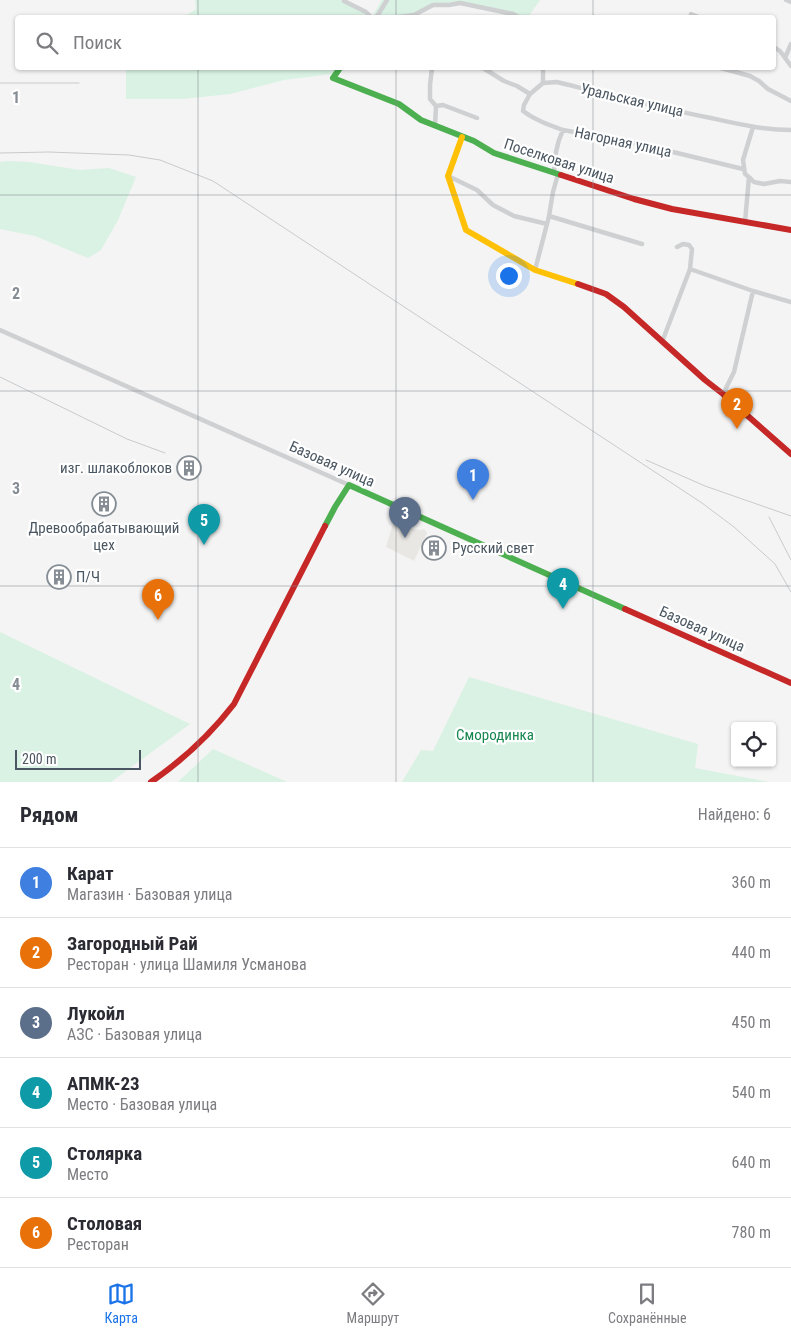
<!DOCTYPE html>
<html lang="ru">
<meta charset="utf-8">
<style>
:root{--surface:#fff;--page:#f2f2f3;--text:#2b2b33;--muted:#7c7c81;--line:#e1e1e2;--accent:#1a73e8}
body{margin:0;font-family:"Roboto Condensed",sans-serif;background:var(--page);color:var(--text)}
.controls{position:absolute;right:15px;bottom:15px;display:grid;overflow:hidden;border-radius:5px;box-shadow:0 1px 4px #0004}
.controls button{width:45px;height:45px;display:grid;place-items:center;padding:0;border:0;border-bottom:1px solid var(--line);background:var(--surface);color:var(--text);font:25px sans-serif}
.scale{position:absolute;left:15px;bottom:12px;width:126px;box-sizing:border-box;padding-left:5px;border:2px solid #4a5661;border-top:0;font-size:14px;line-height:18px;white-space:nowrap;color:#4a5661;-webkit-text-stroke:4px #fff;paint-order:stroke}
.you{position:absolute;left:508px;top:275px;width:18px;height:18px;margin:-12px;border:4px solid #fff;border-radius:50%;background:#1a73e8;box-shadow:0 0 0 8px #1a73e833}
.badge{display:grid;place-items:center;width:32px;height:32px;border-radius:50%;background:var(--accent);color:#fff;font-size:16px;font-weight:700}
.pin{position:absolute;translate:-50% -41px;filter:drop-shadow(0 1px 2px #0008)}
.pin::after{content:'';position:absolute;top:26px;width:18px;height:15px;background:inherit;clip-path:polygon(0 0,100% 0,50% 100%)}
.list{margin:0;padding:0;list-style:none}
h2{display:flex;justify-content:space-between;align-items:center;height:65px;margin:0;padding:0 20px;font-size:21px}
h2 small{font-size:16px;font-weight:400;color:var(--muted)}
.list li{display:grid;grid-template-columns:32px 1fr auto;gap:15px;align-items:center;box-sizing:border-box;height:70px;padding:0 20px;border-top:1px solid var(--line)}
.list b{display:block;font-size:19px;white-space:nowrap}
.list p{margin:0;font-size:16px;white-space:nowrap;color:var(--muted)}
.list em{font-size:16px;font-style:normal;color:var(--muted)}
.icon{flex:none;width:28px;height:28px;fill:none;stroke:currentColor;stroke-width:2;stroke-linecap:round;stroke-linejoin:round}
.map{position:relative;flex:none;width:791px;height:782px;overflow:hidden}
.search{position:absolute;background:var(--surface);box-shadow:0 1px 4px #0004;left:15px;right:15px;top:15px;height:55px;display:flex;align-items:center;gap:12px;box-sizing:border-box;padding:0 18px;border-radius:5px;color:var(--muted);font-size:19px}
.sheet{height:485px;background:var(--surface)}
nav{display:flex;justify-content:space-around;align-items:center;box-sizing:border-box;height:70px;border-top:1px solid var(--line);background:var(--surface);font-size:14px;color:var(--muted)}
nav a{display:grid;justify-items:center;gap:2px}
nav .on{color:var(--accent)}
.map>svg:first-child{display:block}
</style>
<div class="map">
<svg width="791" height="782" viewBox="0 0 791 782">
<rect width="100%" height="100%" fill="#f4f4f4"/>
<path fill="#e8e7e3" d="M395,517L402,518L404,523L413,529L420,530L424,529L427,533L414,561L386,547Z"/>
<path fill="#d9f2e3" d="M195,0H341L364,13L368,17L182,18L196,9Z
M382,0H540L528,17L460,2L433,4L413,14L377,18L373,15Z
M126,68H338L332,74L284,80L230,94L183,99H126Z
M8,161L29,162L80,170L109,168L136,177L118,220L101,250L88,258L35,236L0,229V162Z
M0,632L190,724L111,782H0Z
M469,677L698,744L695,768L769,782H402L421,750L433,751Z
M213,749L287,782H178Z"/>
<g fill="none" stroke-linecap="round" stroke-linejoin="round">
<path stroke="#ced0d2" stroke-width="4.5" d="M786,0L791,2
M344,1L366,12L372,18
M691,14L701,18
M376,18L387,0
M391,18L414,15L433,5H449L460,3L513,14L520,18
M774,47L780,51L791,66
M785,58L791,44
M432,68L430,85V99L436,106L435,126
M483,68L504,81L517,86L530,94L543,83L557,82C609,95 659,108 711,118C738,124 764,130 791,130
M543,68V83
M721,68L750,76L759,81L768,89L791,101
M530,94L524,105L523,111C535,120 549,125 563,130L640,144L743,169
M436,106L443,105L477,118
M554,173C555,156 556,145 563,130
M448,176L477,190L493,205L514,216L547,224L549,216L642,244
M749,177L754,182L764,184L780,181L791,182
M549,216L553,192L558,174
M745,222L749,177L745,174L743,160L753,127
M690,269L753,291L791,302
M535,270L547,224
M0,330L349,485
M662,342L690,269L692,249L689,245L683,244L677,247
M723,394L734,372L753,291"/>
<path stroke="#4caf50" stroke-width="6" d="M340,68L333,78L399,104L421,120L474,141L494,153L561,175
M325,526L335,507L349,485L625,609"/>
<path stroke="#ffc107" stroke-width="6" d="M462,137L448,176L466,230L535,270L578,284"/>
<path stroke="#c62828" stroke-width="6" d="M561,175L634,199L672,209L791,230
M578,284L606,294L624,307L705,380L723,394L791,454
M625,609L791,683
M151,782C183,760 210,735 234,704L325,526"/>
<path stroke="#c9cacc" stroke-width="1" d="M0,83H79
M0,153L49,152L129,155L160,160L213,181L702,503L734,527L775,564L791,592
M0,377L127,439L165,453
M646,460L705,486L791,516
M769,517L791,560"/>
</g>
<path fill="none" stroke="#868d94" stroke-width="1" stroke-opacity="0.55" d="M198,0V18M396,0V18M593,0V18M198,68V782M396,68V782M593,68V782M0,195H791M0,391H791M0,586H791"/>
<defs>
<g id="building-ring" transform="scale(1.25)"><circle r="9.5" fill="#fff" stroke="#868d94" stroke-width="1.5"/><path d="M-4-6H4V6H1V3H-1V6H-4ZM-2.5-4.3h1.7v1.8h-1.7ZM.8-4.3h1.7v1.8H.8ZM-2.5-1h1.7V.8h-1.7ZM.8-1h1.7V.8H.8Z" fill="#868d94"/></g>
</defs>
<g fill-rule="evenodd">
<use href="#building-ring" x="189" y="468"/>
<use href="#building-ring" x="104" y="504"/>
<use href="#building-ring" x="434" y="548"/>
<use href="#building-ring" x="59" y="577"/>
</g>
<g text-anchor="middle" stroke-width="4.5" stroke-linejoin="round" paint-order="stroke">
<g font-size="15" fill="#4a5661" stroke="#fff">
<text transform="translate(632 100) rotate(13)" y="5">Уральская улица</text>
<text transform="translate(623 142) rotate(12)" y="5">Нагорная улица</text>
<text transform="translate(559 161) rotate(18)" y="5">Поселковая улица</text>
<text transform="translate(332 464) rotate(24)" y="5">Базовая улица</text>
<text transform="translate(702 629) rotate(24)" y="5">Базовая улица</text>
</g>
<g font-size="15" fill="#4a5661" stroke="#fff" text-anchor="start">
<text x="172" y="473" text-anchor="end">изг. шлакоблоков</text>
<text x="104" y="533" text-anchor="middle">Древообрабатывающий<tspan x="104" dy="17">цех</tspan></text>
<text x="452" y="553">Русский свет</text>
<text x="76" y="582">П/Ч</text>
</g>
<g font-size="15" fill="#17864f" stroke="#fff">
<text x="495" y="740">Смородинка</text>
</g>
</g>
<g font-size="16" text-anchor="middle" font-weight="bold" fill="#868d94" stroke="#fff" stroke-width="4.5" stroke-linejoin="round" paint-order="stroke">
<text x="16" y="103">1</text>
<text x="16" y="299">2</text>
<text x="16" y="494">3</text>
<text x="16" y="690">4</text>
</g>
</svg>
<div class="controls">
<button><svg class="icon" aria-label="locate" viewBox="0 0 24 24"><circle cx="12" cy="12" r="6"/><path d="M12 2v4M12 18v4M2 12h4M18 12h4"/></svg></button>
</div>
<div class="scale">200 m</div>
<div class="you"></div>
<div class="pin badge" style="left:473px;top:500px;background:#3f7fe0">1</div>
<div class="pin badge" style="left:737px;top:429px;background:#e8710a">2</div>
<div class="pin badge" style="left:405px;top:538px;background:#5c6f8a">3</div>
<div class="pin badge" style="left:563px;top:609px;background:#0f9aa8">4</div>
<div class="pin badge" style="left:204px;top:545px;background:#0f9aa8">5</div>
<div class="pin badge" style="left:158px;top:620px;background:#e8710a">6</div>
<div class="search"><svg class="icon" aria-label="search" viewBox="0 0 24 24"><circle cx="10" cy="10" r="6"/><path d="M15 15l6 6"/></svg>Поиск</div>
</div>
<section class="sheet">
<h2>Рядом<small>Найдено: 6</small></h2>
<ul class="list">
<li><span class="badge" style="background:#3f7fe0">1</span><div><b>Карат</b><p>Магазин · Базовая улица</p></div><em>360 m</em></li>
<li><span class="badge" style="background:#e8710a">2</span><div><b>Загородный Рай</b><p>Ресторан · улица Шамиля Усманова</p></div><em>440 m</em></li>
<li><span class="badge" style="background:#5c6f8a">3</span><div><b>Лукойл</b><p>АЗС · Базовая улица</p></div><em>450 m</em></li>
<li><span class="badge" style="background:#0f9aa8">4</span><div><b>АПМК-23</b><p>Место · Базовая улица</p></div><em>540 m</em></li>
<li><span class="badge" style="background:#0f9aa8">5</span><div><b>Столярка</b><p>Место</p></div><em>640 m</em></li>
<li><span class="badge" style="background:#e8710a">6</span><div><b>Столовая</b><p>Ресторан</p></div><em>780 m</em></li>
</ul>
</section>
<nav>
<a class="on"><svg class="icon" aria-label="map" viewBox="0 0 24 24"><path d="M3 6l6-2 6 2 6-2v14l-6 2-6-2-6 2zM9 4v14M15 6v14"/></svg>Карта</a>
<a><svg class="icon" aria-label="directions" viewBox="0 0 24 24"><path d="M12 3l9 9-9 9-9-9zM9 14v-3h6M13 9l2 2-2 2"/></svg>Маршрут</a>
<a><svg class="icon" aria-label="saved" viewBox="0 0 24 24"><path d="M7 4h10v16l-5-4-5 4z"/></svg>Сохранённые</a>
</nav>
